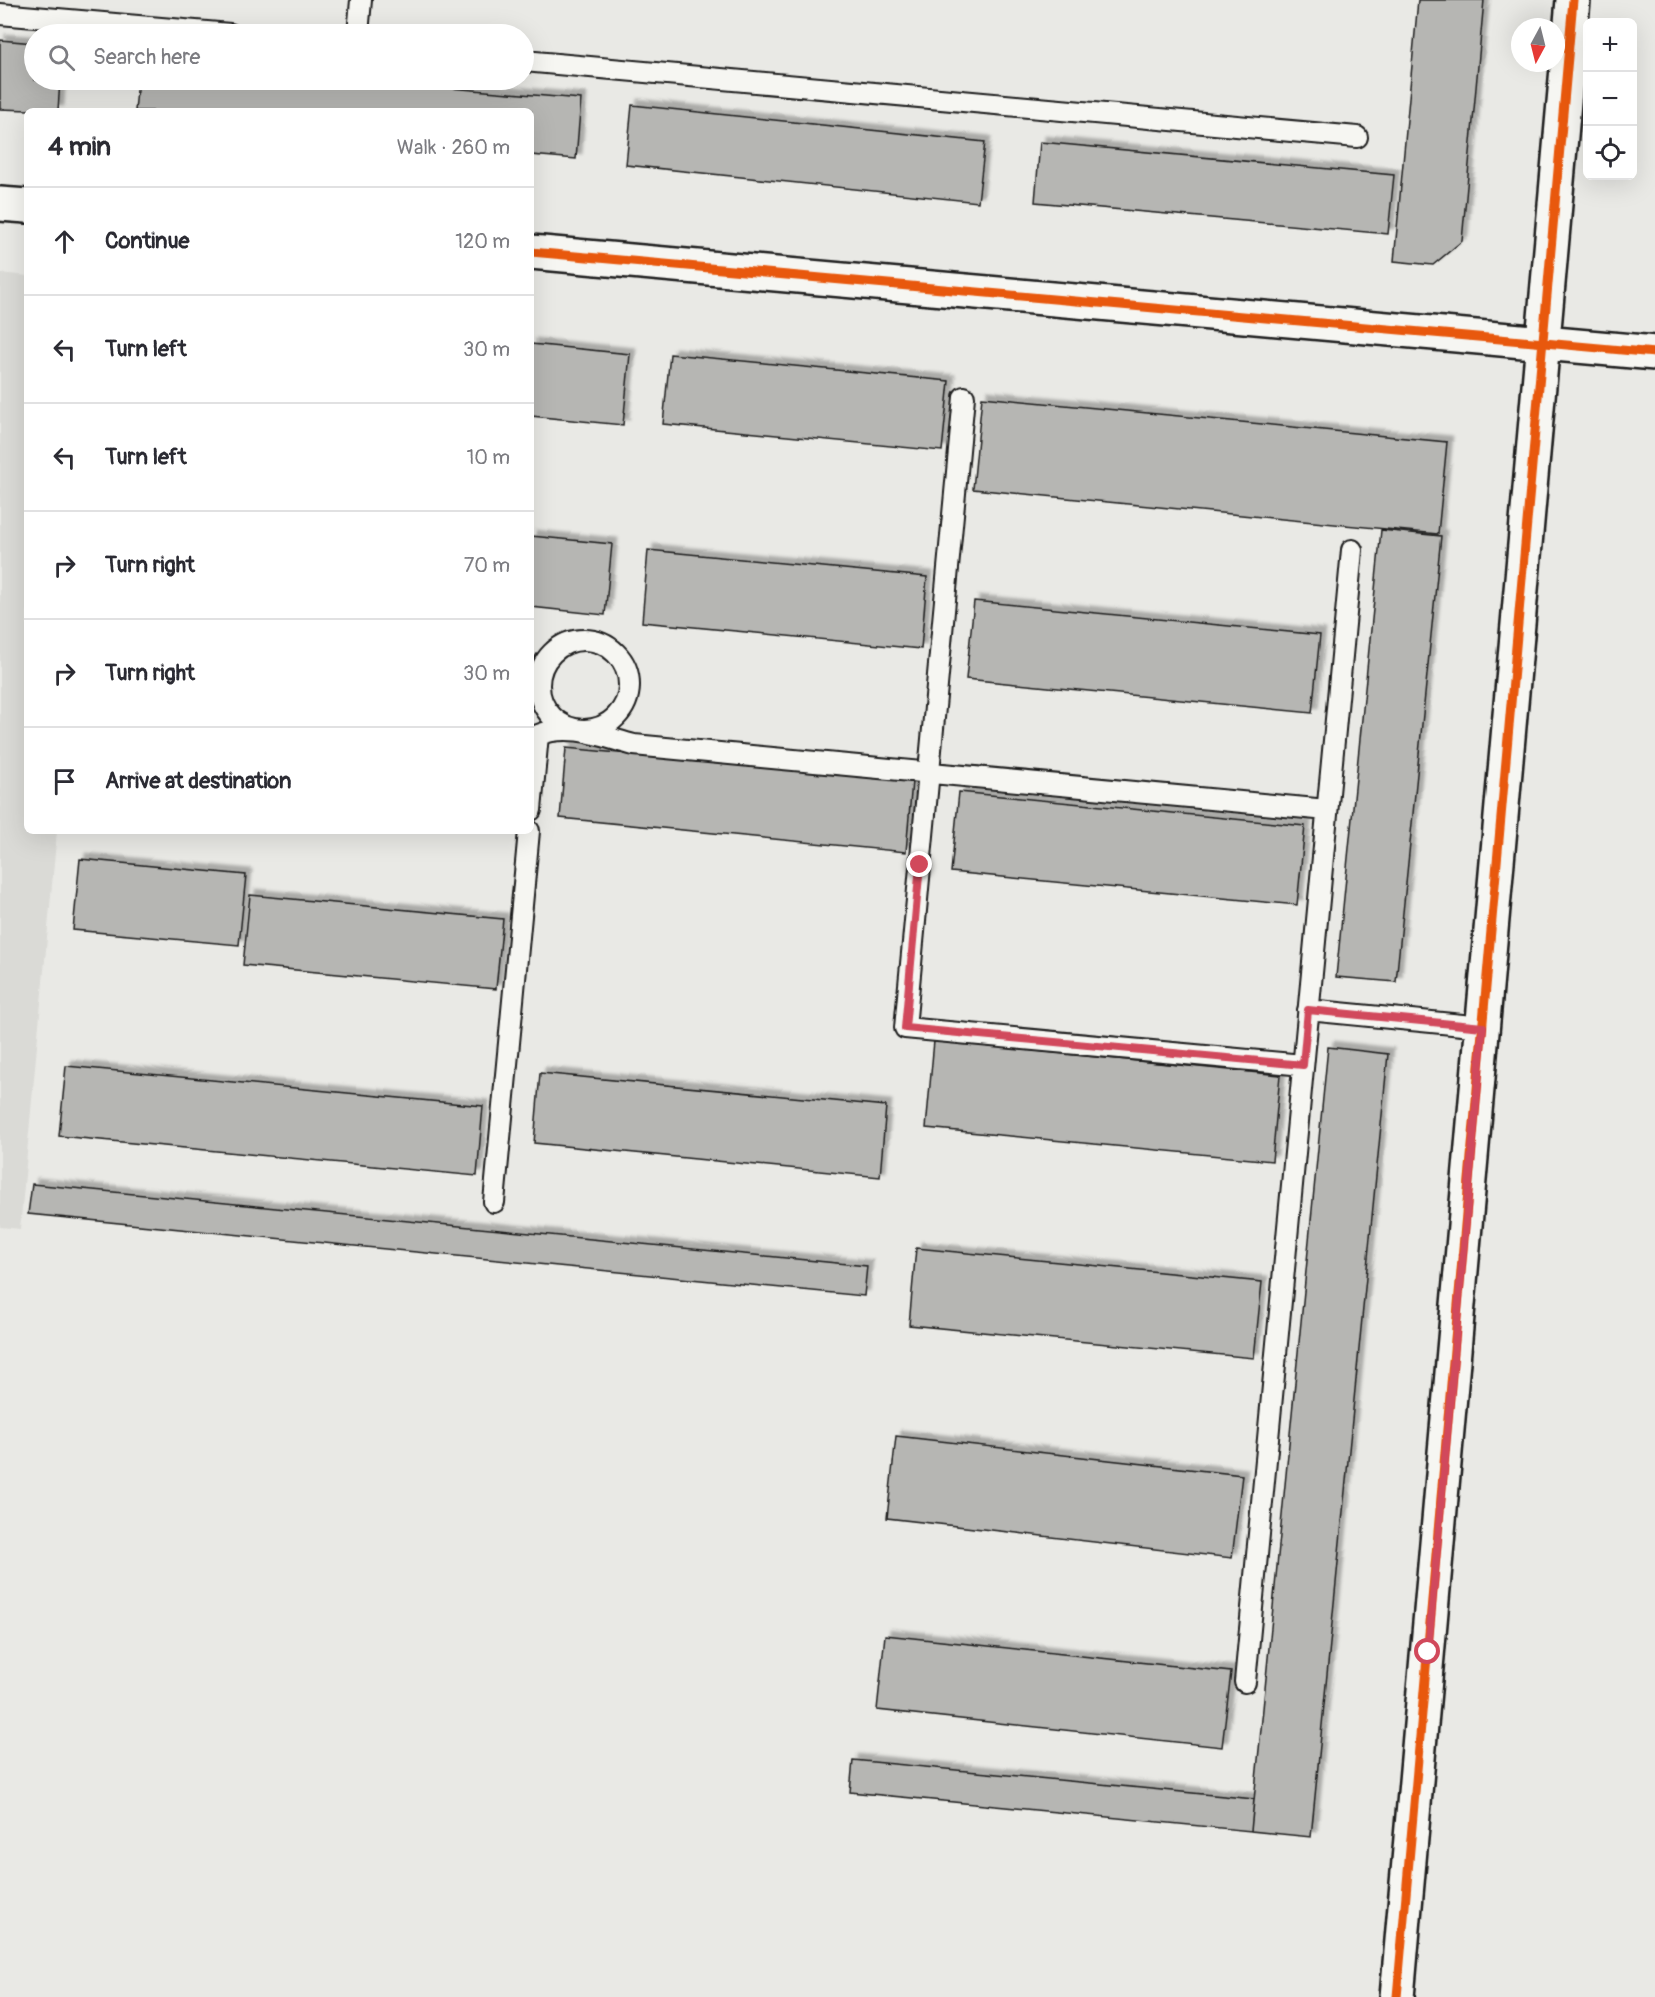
<!DOCTYPE html>
<meta charset="utf-8">
<style>
:root{--surface:#fff;--page:#f2f2f3;--text:#2b2b33;--muted:#7c7c81;--line:#e1e1e2}
body{margin:0;font-family:Pangolin,sans-serif;background:var(--page);color:var(--text)}
.controls{position:absolute;right:18px;top:18px;display:grid;overflow:hidden;border-radius:9px;box-shadow:0 6px 24px #0002}
.controls button{width:54px;height:54px;display:grid;place-items:center;padding:0;border:0;border-bottom:2px solid var(--line);background:var(--surface);color:var(--text);font:30px sans-serif}
.compass{position:absolute;left:1511px;top:18px;width:54px;height:54px;border-radius:50%;background:var(--surface);box-shadow:0 6px 24px #0002;rotate:187deg}
.stop{position:absolute;width:18px;height:18px;margin:-14px;border:4px solid #d1495b;border-radius:50%;background:#fff}
.stop.end{background:#d1495b;border-color:#fff;box-shadow:0 2px 6px #0008}
.list{margin:0;padding:0;list-style:none}
h2{display:flex;justify-content:space-between;align-items:center;height:78px;margin:0;padding:0 24px;font-size:26px}
h2 small{font-size:20px;font-weight:400;color:var(--muted)}
.list li{display:grid;grid-template-columns:39px 1fr auto;gap:18px;align-items:center;box-sizing:border-box;height:108px;padding:0 24px;border-top:2px solid var(--line)}
.list b{display:block;font-size:22px;white-space:nowrap}
.list em{font-size:20px;font-style:normal;color:var(--muted)}
.icon{flex:none;width:33px;height:33px;fill:none;stroke:currentColor;stroke-width:2;stroke-linecap:round;stroke-linejoin:round}
.map{position:relative;flex:none;width:1655px;height:1997px;overflow:hidden}
.search{position:absolute;background:var(--surface);box-shadow:0 6px 24px #0002;left:24px;top:24px;width:510px;height:66px;display:flex;align-items:center;gap:15px;box-sizing:border-box;padding:0 21px;border-radius:33px;color:var(--muted);font-size:22px}
.panel{position:absolute;background:var(--surface);box-shadow:0 6px 24px #0002;left:24px;top:108px;width:510px;height:726px;border-radius:9px}
.map>svg:first-child{display:block}
</style>
<div class="map">
<svg width="1655" height="1997" viewBox="0 0 1655 1997">
<defs>
<filter id="shadow"><feDropShadow dx="5.5" dy="-5.5" stdDeviation="1.5" flood-color="#0004"/></filter>
</defs>
<rect width="100%" height="100%" fill="#e9e9e5"/>
<filter id="ink" filterUnits="userSpaceOnUse"><feTurbulence type="fractalNoise" baseFrequency=".0167" numOctaves="2"/><feDisplacementMap in="SourceGraphic" scale="12" xChannelSelector="R" yChannelSelector="G"/><feConvolveMatrix kernelMatrix="1 2 1 2 8 2 1 2 1" color-interpolation-filters="sRGB"/></filter>
<g filter="url(#ink)">
<path fill="#dadad6" d="M0,273L27,276V831H57L20,1229L0,1227Z"/>
<path fill="#b6b6b3" stroke="#1c1c1c" stroke-width="1.5" filter="url(#shadow)" d="M1418,0H1484L1462,241L1433,265L1394,261Z
M0,40L34,43V80H60L58,111L0,109Z
M138,80H355L581,99L576,159L531,155V111H135Z
M632,105L985,142L978,202L626,165Z
M1040,142L1394,175L1388,234L1035,202Z
M531,344L630,354L623,425L531,416Z
M670,354L949,381L942,451L663,424Z
M982,397L1447,442L1438,534L973,489Z
M1381,530L1441,536L1396,982L1336,977Z
M531,536L612,544L605,615L531,607Z
M648,550L927,577L921,649L642,622Z
M974,601L1320,635L1312,713L966,679Z
M566,748L912,781L906,852L560,818Z
M959,792L1305,826L1297,905L951,872Z
M80,859L246,875L239,945L73,930Z
M250,895L503,919L496,989L243,965Z
M934,1041L1280,1075L1272,1161L926,1128Z
M1328,1047L1388,1054L1311,1837L1251,1831Z
M66,1066L483,1106L477,1176L59,1136Z
M540,1073L886,1106L880,1177L534,1143Z
M32,1184L867,1266L864,1296L28,1214Z
M916,1248L1262,1282L1254,1358L909,1325Z
M896,1436L1242,1475L1232,1558L887,1518Z
M885,1635L1231,1672L1222,1747L877,1710Z
M853,1760L1254,1799L1251,1831L850,1792Z"/>
<g fill="none" stroke-linecap="round" stroke-linejoin="round">
<g stroke="#1c1c1c" stroke-width="24">
<path id="lane" d="M0,14L230,34
M358,34L361,0
M524,61L1357,137
M964,397L905,1028L1303,1065
M539 685a45 45 0 1 1 90 0a45 45 0 1 1-90 0Z
M531,810L538,735C570,722 603,737 634,745L1327,810
M1308,1010L1483,1027
M494,1202L529,831
M1245,1682L1352,550"/>
</g>
<g stroke="#1c1c1c" stroke-width="38">
<path id="secondary" d="M0,204L27,206
M531,252L1655,353
M1397,1997L1573,0"/>
</g>
<use href="#lane" stroke="#f6f6f2" stroke-width="20"/>
<use href="#secondary" stroke="#f6f6f2" stroke-width="33"/>
<g stroke="#f6f6f2" stroke-width="13">
<path id="cycleway" d="M531,252L1655,353
M1397,1997L1573,0"/>
</g>
<use href="#cycleway" stroke="#e8590c" stroke-width="9"/>
</g>
</g>
<g fill="none" stroke-linecap="round" stroke-linejoin="round" filter="url(#ink)">
<path stroke="#d1495b" stroke-width="8" d="M920,865L905,1028L1303,1065L1308,1010L1483,1027L1428,1652"/>
</g>
</svg>
<div class="controls">
<button>+</button>
<button>−</button>
<button><svg class="icon" aria-label="locate" viewBox="0 0 24 24"><circle cx="12" cy="12" r="6"/><path d="M12 2v4M12 18v4M2 12h4M18 12h4"/></svg></button>
</div>
<svg class="compass" viewBox="-18 -18 36 36"><path d="M0-13l5 13h-10z" fill="#e53935"/><path d="M0 13l5-13h-10z" fill="#7c7c81"/></svg>
<div class="stop" style="left:1428px;top:1652px"></div>
<div class="stop end" style="left:920px;top:865px"></div>
<div class="search"><svg class="icon" aria-label="search" viewBox="0 0 24 24"><circle cx="10" cy="10" r="6"/><path d="M15 15l6 6"/></svg>Search here</div>
<section class="panel">
<h2>4 min<small>Walk · 260 m</small></h2>
<ul class="list">
<li><svg class="icon" aria-label="ahead" viewBox="0 0 24 24"><path d="M12 20V5M6 11l6-6 6 6"/></svg><div><b>Continue</b></div><em>120 m</em></li>
<li><svg class="icon" aria-label="left" viewBox="0 0 24 24"><path d="M17 20v-9H6M10 6l-5 5 5 5"/></svg><div><b>Turn left</b></div><em>30 m</em></li>
<li><svg class="icon" aria-label="left" viewBox="0 0 24 24"><path d="M17 20v-9H6M10 6l-5 5 5 5"/></svg><div><b>Turn left</b></div><em>10 m</em></li>
<li><svg class="icon" aria-label="right" viewBox="0 0 24 24"><path d="M7 20v-9h11M14 6l5 5-5 5"/></svg><div><b>Turn right</b></div><em>70 m</em></li>
<li><svg class="icon" aria-label="right" viewBox="0 0 24 24"><path d="M7 20v-9h11M14 6l5 5-5 5"/></svg><div><b>Turn right</b></div><em>30 m</em></li>
<li><svg class="icon" aria-label="arrive" viewBox="0 0 24 24"><path d="M6 21V4h12l-3 4 3 4H6"/></svg><div><b>Arrive at destination</b></div></li>
</ul>
</section>
</div>
